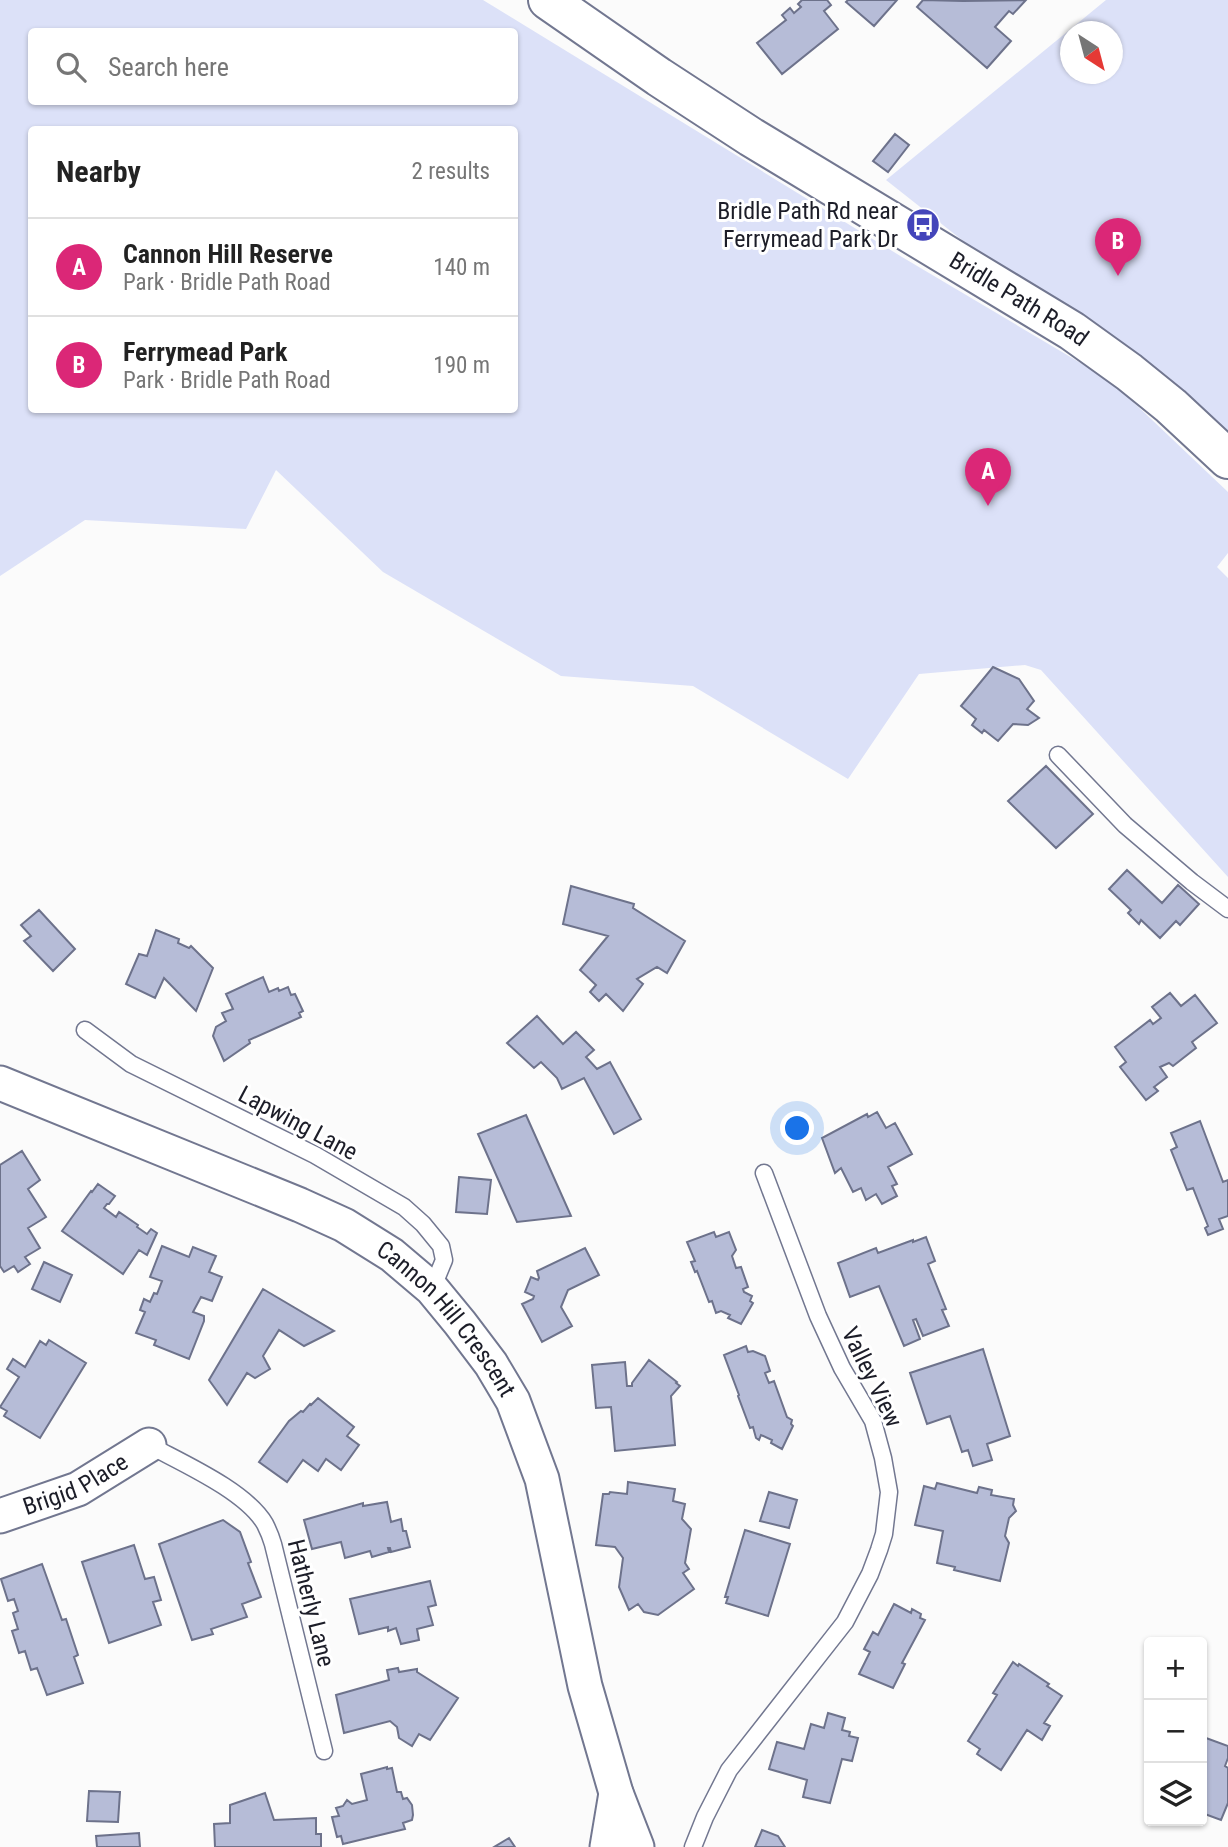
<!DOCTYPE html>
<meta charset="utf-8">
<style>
:root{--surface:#fff;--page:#f2f2f2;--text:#222;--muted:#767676;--line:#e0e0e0;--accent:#db2777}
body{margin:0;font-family:"Roboto Condensed",sans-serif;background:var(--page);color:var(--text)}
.controls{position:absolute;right:21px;bottom:21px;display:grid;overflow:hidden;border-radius:7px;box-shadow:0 2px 5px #0004}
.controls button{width:63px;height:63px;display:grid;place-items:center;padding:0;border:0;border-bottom:2px solid var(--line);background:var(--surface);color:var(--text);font:35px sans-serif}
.compass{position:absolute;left:1060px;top:21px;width:63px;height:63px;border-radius:50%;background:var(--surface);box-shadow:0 2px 5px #0004;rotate:144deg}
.you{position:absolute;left:798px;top:1129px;width:24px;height:24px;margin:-18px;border:5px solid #fff;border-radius:50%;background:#1a73e8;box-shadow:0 0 0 10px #1a73e833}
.badge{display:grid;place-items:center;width:46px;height:46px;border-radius:50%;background:var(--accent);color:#fff;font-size:23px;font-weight:700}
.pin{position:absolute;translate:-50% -58px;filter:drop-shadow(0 2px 4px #0008)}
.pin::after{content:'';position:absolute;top:37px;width:24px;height:21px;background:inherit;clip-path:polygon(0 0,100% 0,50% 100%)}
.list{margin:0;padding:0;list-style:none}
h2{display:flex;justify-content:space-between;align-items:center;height:91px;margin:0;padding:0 28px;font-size:30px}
h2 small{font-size:23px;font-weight:400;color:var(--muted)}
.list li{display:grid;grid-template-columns:46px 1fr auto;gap:21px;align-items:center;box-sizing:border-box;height:98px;padding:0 28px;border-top:2px solid var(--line)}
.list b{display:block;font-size:26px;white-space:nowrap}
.list p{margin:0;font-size:23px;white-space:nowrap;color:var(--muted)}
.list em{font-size:23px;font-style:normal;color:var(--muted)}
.icon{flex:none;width:38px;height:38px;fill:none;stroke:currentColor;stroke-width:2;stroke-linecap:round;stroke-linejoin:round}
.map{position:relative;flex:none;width:1228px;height:1847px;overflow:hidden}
.search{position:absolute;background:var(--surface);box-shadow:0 2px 5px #0004;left:28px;top:28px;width:490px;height:77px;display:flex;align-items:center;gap:18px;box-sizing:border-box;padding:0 24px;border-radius:7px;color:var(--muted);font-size:26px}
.panel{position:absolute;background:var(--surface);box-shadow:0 2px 5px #0004;left:28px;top:126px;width:490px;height:287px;border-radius:7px}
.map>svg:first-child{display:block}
</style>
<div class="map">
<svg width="1228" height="1847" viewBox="0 0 1228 1847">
<rect width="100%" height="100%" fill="#fbfbfb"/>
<path fill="#dce1f8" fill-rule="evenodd" d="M0,0H483L902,257L1111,381L1228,492V553L1217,567L1228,578V877L1041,670L1025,665L919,674L848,779L693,686L561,676L383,572L276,470L246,529L85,520L0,576ZM32,32H514V102H32ZM32,130H514V410H32Z
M1106,0H1228V459L1129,372L886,180ZM1070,32H1112V74H1070Z"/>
<path fill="#b6bcd7" stroke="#6d728b" stroke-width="2" d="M802,0H827L831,5L824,11L838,29L782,74L757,43L786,20L782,15L790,8L794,13L801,7L798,4Z
M848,0H897L874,26L846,2Z
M923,0L963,1L1026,0L1013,14L1009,11L995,27L1011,41L987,68L917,7Z
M895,134L909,145L888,172L873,161Z
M993,667L1019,679L1034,701L1027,709L1039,718L1028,725L1013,724L998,741L984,730L982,733L972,725L976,719L961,706Z
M1046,766L1093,814L1056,848L1008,801Z
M1127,870L1162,903L1178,885L1199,904L1180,925L1176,921L1160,938L1141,920L1139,924L1128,913L1131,910L1109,889Z
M571,886L634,904L633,908L685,941L667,973L657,967L637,979L643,984L623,1011L606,994L599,1001L590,992L596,985L580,970L608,936L563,924Z
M39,910L75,949L53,971L24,941L31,936L21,925Z
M156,930L179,939L178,943L189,948L191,946L213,968L196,1011L164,978L155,998L126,984L139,954L147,956Z
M263,977L269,992L278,988L279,991L288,987L291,995L295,994L303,1011L299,1013L301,1017L249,1040L250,1043L224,1061L213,1036L216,1027L226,1021L222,1013L233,1009L226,994Z
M1170,993L1181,1006L1195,995L1217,1023L1192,1042L1196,1048L1173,1066L1169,1063L1160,1067L1167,1077L1154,1087L1158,1091L1146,1100L1120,1067L1126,1062L1115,1047L1150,1020L1153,1024L1161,1018L1152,1007Z
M537,1016L563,1044L576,1032L594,1050L586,1057L597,1069L610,1062L641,1119L614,1134L584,1078L562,1089L557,1078L541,1062L534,1068L507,1043Z
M877,1112L886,1128L895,1123L912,1154L888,1167L897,1184L892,1186L897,1196L882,1204L876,1194L866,1200L861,1188L853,1192L841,1168L835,1173L822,1138L867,1114L868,1117Z
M526,1115L571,1216L517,1222L478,1134Z
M1200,1121L1223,1182L1228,1180V1216L1219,1219L1223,1229L1208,1235L1205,1228L1208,1226L1193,1188L1187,1190L1171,1150L1177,1147L1171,1133Z
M22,1151L40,1180L28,1189L46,1217L28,1228L40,1248L25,1257L30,1264L18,1272L14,1266L4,1272L0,1266V1165Z
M459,1177L491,1180L487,1214L456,1212Z
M98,1184L115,1196L109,1204H107L104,1208L116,1217L119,1212L138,1225L137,1227L147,1234L151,1229L157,1233L147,1255L139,1250L123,1274L62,1231L91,1191L92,1192Z
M714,1232L716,1237L729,1232L736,1250L732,1256L736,1268L741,1267L748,1287L743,1289L744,1292L752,1296L750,1301L753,1303L741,1324L728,1318L730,1315L721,1311L716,1313L712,1301L709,1302L697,1271L695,1272L691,1262L695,1261L687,1242Z
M926,1237L935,1261L928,1264L946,1309L942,1310L949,1326L923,1336L916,1319L913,1320L920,1339L904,1346L879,1286L850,1297L838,1263L876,1248L878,1253L913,1240V1242Z
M162,1246L189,1257L193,1247L216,1256L209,1272L222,1277L212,1301L201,1297L193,1312L204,1316V1321L189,1359L154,1345L156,1340L136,1333L145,1312L140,1310L144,1299L150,1302L154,1293L157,1294L162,1281L150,1277Z
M585,1248L599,1275L568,1290L561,1307L572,1326L542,1342L522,1304L533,1299L534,1296L525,1292L531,1277L538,1280L539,1278L537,1271Z
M44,1262L72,1275L60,1302L32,1289Z
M263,1289L334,1331L304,1346L279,1330L263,1356L270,1369L255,1378L247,1373L227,1405L209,1380Z
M49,1340L86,1363L40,1438L4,1416L7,1411L0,1407L19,1377L7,1369L13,1359L25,1367L40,1341L46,1345Z
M746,1346L748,1352L753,1351L765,1356L770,1371L765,1373L769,1383L774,1381L787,1417L792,1420L791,1424L793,1426L782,1449L771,1443L772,1440L761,1435L759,1440L756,1438L753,1427L750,1428L738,1396L739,1395L724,1355Z
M983,1349L1010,1436L987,1444L992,1460L973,1466L968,1450L962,1452L950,1416L927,1424L910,1373Z
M649,1360L677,1382L676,1383L680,1386L671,1396L675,1445L615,1451L611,1407L596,1408L592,1365L625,1362L627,1386H632V1383Z
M318,1398L354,1427L347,1436L359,1445L341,1470L326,1459L318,1471L303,1460L287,1482L259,1462L289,1421L301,1411L303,1412L310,1404L311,1405Z
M628,1482L675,1489L673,1501L685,1504L682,1519L691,1529L685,1563L689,1569L683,1573L694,1589L658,1615L644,1612L638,1604L629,1610L619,1587L623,1558L615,1547L596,1545L603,1494H609L610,1492L627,1494Z
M937,1483L977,1493L979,1487L992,1490L991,1495L1014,1499L1013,1505L1016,1511L1009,1518L1005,1536L1009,1543L1000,1581L954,1570L955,1567L937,1563L943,1531L915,1525L924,1486L935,1489Z
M769,1492L797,1500L789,1528L760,1521Z
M387,1502L391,1522L401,1519L403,1531H406L410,1547L391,1552L390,1548H388L389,1552L372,1557L370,1551L345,1558L341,1542L312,1549L304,1520L363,1503V1506Z
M223,1520L240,1532L251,1562L248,1563L261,1597L242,1604L247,1617L211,1629L213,1634L192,1640L159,1544Z
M745,1530L790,1544L768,1616L726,1603L728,1597H725Z
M134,1545L145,1579L154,1577L161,1600L153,1602L161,1625L109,1643L82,1562Z
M42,1564L62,1620L66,1619L78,1655L74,1657L83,1683L47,1695L37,1668L31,1670L25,1651L19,1653L12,1631L18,1629L13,1613L18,1611L14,1599L8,1601L1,1579Z
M430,1581L436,1605L428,1607L433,1625L417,1629L419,1640L401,1644L396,1628L388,1631V1627L359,1634L350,1599Z
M894,1604L911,1613L912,1609L921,1614L920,1618L925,1620L902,1663L905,1664L893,1688L859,1674L870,1652L864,1649L873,1632L878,1635Z
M1013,1662L1018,1666L1019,1664L1049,1684L1047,1686L1062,1696L1044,1723L1050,1726L1042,1740L1027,1730L1001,1770L977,1754L980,1749L968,1741L997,1695L993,1693Z
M398,1668L399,1672L417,1669V1672L458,1698L430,1740L419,1734L412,1746L399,1738L397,1727L390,1721L344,1733L336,1695L389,1680L387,1670Z
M828,1713L845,1718L842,1730L850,1732L849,1736L858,1738L852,1761L842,1759L830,1803L803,1797L807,1780L769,1769L777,1742L804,1749L811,1724L824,1728Z
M1206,1738L1228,1746V1758L1225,1766L1228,1768V1803L1221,1820L1202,1813V1751Z
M387,1767V1769L392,1768L397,1792H401L403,1799L407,1798L412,1805L413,1815L412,1820L403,1823L405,1829L343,1844L341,1836L337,1837L332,1817L339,1816L336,1808L343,1806L347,1800L352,1804L367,1800L361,1774Z
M89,1791L120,1792L118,1822L87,1821Z
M265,1793L274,1820L316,1818V1834H321V1847H215L214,1824L230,1823V1805Z
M762,1830L778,1836L785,1847H755Z
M139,1833L140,1847H97L96,1836Z
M509,1838L515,1847H494Z"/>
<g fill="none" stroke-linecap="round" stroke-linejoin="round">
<g stroke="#727790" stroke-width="19">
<path id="service" d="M1058,755L1125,825L1192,882L1228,909
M85,1030L131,1064L315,1155L404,1207L423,1224L441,1246L444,1260L432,1289
M149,1445C182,1463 246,1491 265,1524C268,1530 271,1537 273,1544L324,1751
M693,1847L705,1817L729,1770L845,1622L870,1574L879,1550L884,1534L889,1492L883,1458L873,1421L842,1368L818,1316L764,1173"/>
</g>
<g stroke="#727790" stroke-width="37">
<g id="minor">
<path id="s1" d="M0,1083L300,1205L344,1225L392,1255L432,1289L460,1323L491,1364L513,1401L542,1479L585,1686L616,1793L637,1847"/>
<path id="s2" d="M0,1516L78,1489L149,1445"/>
<path d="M607,1847L616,1793"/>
</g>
</g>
<g stroke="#727790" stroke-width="42">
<g id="tertiary">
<path id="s3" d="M548,0L659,77L751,137L1072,331L1129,372L1171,406L1228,459"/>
</g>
</g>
<use href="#service" stroke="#fff" stroke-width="16"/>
<use href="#minor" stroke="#fff" stroke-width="33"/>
<use href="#tertiary" stroke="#fff" stroke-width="38"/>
</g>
<defs>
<g id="bus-disc" transform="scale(1.75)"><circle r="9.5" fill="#4445ba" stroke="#fff"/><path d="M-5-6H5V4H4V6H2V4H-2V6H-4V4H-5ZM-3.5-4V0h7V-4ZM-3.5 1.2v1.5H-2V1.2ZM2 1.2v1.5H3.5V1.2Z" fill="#fff"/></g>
</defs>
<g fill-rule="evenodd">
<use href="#bus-disc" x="923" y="225"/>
</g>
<g text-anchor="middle" stroke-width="6" stroke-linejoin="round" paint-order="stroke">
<g font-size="24" fill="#1c1d28" stroke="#fff" text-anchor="end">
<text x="898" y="219">Bridle Path Rd near<tspan x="898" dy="28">Ferrymead Park Dr</tspan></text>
</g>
<g font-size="24" fill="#1c1d28" stroke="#fff">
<text dy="8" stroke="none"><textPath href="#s3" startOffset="558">Bridle Path Road</textPath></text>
<text transform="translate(298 1123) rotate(28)" y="8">Lapwing Lane</text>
<text dy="8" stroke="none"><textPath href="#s1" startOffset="513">Cannon Hill Crescent</textPath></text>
<text transform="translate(872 1377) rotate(64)" y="8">Valley View</text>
<text dy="8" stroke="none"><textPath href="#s2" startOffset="82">Brigid Place</textPath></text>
<text transform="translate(311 1603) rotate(76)" y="8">Hatherly Lane</text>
</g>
</g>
</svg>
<div class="controls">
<button>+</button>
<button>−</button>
<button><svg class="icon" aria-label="layers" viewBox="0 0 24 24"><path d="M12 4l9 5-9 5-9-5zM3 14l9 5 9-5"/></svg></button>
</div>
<svg class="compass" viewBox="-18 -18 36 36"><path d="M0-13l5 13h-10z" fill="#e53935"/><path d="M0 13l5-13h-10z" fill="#767676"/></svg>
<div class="you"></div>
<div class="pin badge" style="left:988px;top:506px">A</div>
<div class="pin badge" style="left:1118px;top:276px">B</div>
<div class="search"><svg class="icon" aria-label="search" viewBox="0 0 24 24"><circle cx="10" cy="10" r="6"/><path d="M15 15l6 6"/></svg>Search here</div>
<section class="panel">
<h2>Nearby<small>2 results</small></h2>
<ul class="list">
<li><span class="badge">A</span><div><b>Cannon Hill Reserve</b><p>Park · Bridle Path Road</p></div><em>140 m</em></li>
<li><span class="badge">B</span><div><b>Ferrymead Park</b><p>Park · Bridle Path Road</p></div><em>190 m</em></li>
</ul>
</section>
</div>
